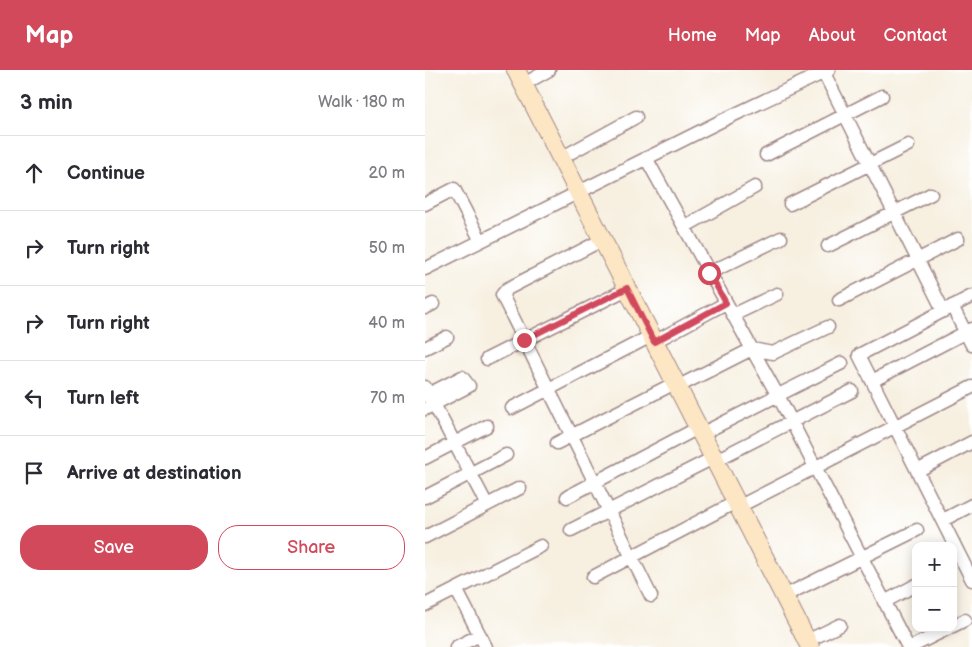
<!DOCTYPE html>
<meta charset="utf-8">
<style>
:root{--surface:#fff;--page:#f7f7f7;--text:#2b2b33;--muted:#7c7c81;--line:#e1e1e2;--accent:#d1495b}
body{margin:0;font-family:"Balsamiq Sans",sans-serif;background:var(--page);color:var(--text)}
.controls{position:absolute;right:15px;bottom:15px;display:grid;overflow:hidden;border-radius:10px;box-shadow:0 2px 12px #0003}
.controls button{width:45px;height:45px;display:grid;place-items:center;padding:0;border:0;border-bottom:1px solid var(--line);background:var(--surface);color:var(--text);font:25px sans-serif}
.stop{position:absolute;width:15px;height:15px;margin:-11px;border:4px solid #d1495b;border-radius:50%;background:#fff}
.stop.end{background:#d1495b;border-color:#fff;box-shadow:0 1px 5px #0008}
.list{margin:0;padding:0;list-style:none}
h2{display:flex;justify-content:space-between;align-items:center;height:65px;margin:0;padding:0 20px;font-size:21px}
h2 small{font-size:16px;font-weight:400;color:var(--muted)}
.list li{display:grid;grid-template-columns:32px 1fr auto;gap:15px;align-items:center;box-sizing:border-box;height:75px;padding:0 20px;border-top:1px solid var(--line)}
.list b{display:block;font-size:19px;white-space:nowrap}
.list em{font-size:16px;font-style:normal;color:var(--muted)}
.actions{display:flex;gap:10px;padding:15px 20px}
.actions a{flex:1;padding:11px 0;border:1px solid var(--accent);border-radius:20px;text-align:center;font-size:18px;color:var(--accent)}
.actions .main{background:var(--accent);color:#fff}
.icon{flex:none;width:28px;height:28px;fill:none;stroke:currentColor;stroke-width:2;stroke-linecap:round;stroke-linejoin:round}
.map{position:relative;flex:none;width:547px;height:577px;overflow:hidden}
header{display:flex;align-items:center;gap:30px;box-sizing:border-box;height:70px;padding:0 25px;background:var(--accent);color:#fff}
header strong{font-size:24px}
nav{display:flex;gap:28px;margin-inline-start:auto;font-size:18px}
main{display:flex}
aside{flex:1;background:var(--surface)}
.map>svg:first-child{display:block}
</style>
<header>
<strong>Map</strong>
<nav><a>Home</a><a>Map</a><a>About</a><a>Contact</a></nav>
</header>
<main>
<aside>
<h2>3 min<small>Walk · 180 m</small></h2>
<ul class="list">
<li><svg class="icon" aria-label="ahead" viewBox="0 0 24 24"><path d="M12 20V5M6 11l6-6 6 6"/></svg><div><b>Continue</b></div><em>20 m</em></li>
<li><svg class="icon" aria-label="right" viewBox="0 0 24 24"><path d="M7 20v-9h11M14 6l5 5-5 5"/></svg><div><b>Turn right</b></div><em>50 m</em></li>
<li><svg class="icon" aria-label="right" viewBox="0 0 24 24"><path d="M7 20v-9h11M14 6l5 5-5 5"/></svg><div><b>Turn right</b></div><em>40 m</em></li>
<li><svg class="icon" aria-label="left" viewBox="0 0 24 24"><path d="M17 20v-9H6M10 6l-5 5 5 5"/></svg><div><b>Turn left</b></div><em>70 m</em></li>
<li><svg class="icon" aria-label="arrive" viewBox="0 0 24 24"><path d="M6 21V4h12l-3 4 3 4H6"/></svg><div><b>Arrive at destination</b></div></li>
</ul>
<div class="actions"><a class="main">Save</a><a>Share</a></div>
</aside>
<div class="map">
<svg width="547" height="577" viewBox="0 0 547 577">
<rect width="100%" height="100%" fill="#fff"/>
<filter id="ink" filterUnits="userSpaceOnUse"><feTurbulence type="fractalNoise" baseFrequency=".02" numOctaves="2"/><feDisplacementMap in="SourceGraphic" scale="10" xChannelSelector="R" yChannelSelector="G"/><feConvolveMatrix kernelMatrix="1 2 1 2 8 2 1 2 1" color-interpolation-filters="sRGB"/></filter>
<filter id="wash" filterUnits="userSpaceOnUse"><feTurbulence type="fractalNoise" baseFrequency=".0096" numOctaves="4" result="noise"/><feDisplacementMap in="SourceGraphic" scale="20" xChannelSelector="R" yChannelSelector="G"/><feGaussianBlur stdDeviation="1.12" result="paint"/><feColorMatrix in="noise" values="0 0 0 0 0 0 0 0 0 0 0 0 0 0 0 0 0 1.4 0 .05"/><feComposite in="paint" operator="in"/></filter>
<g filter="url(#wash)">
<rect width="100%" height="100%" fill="#f7f0e1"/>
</g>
<g filter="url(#ink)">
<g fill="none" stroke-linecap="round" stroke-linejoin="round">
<g stroke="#a08886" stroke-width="15">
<path id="street" d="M399,3L518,240
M99,14L124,0
M341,85L457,26
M136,88L211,47
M221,88L358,335L483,577
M0,134L29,119L56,171
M365,134L483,75
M259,157L330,117
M177,170L82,219L77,225L226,526
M403,176L506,124
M0,199L294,52L404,0
M284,203L356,168
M547,226L434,285L547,510
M414,230L533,169
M527,236L547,275
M0,238L8,234
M308,245L352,224
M229,272L301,233
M0,278L22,267
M62,289L202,219
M447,311L547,259
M0,317L62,435
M252,317L327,279L348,283L403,257
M0,326L37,307L44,316L0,339
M87,338L226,266
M276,364L417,293
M132,373L250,313
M0,388L62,356
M289,391L427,321
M492,401L547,372
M0,427L81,385
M142,427L273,358
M313,437L547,317
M518,450L547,435
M146,460L288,388
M0,467L95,418
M168,507L311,432
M31,519L61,577
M359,526L492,460
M459,532L491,515
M0,535L116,476
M528,556L540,550
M382,571L415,555
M31,577L55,565
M486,577L524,558"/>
</g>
<g stroke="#a08886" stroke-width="20">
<path id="secondary" d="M91,0L385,577"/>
</g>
<use href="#street" stroke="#fff" stroke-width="12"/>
<use href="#secondary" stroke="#fce6c4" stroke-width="18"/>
</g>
</g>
<g fill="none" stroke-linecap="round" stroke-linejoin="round" filter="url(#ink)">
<path stroke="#d1495b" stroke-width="6" d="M99,270L202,218L229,272L301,233L284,203"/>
</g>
</svg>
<div class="controls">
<button>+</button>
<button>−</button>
</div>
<div class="stop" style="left:284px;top:203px"></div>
<div class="stop end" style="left:99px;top:270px"></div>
</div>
</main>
